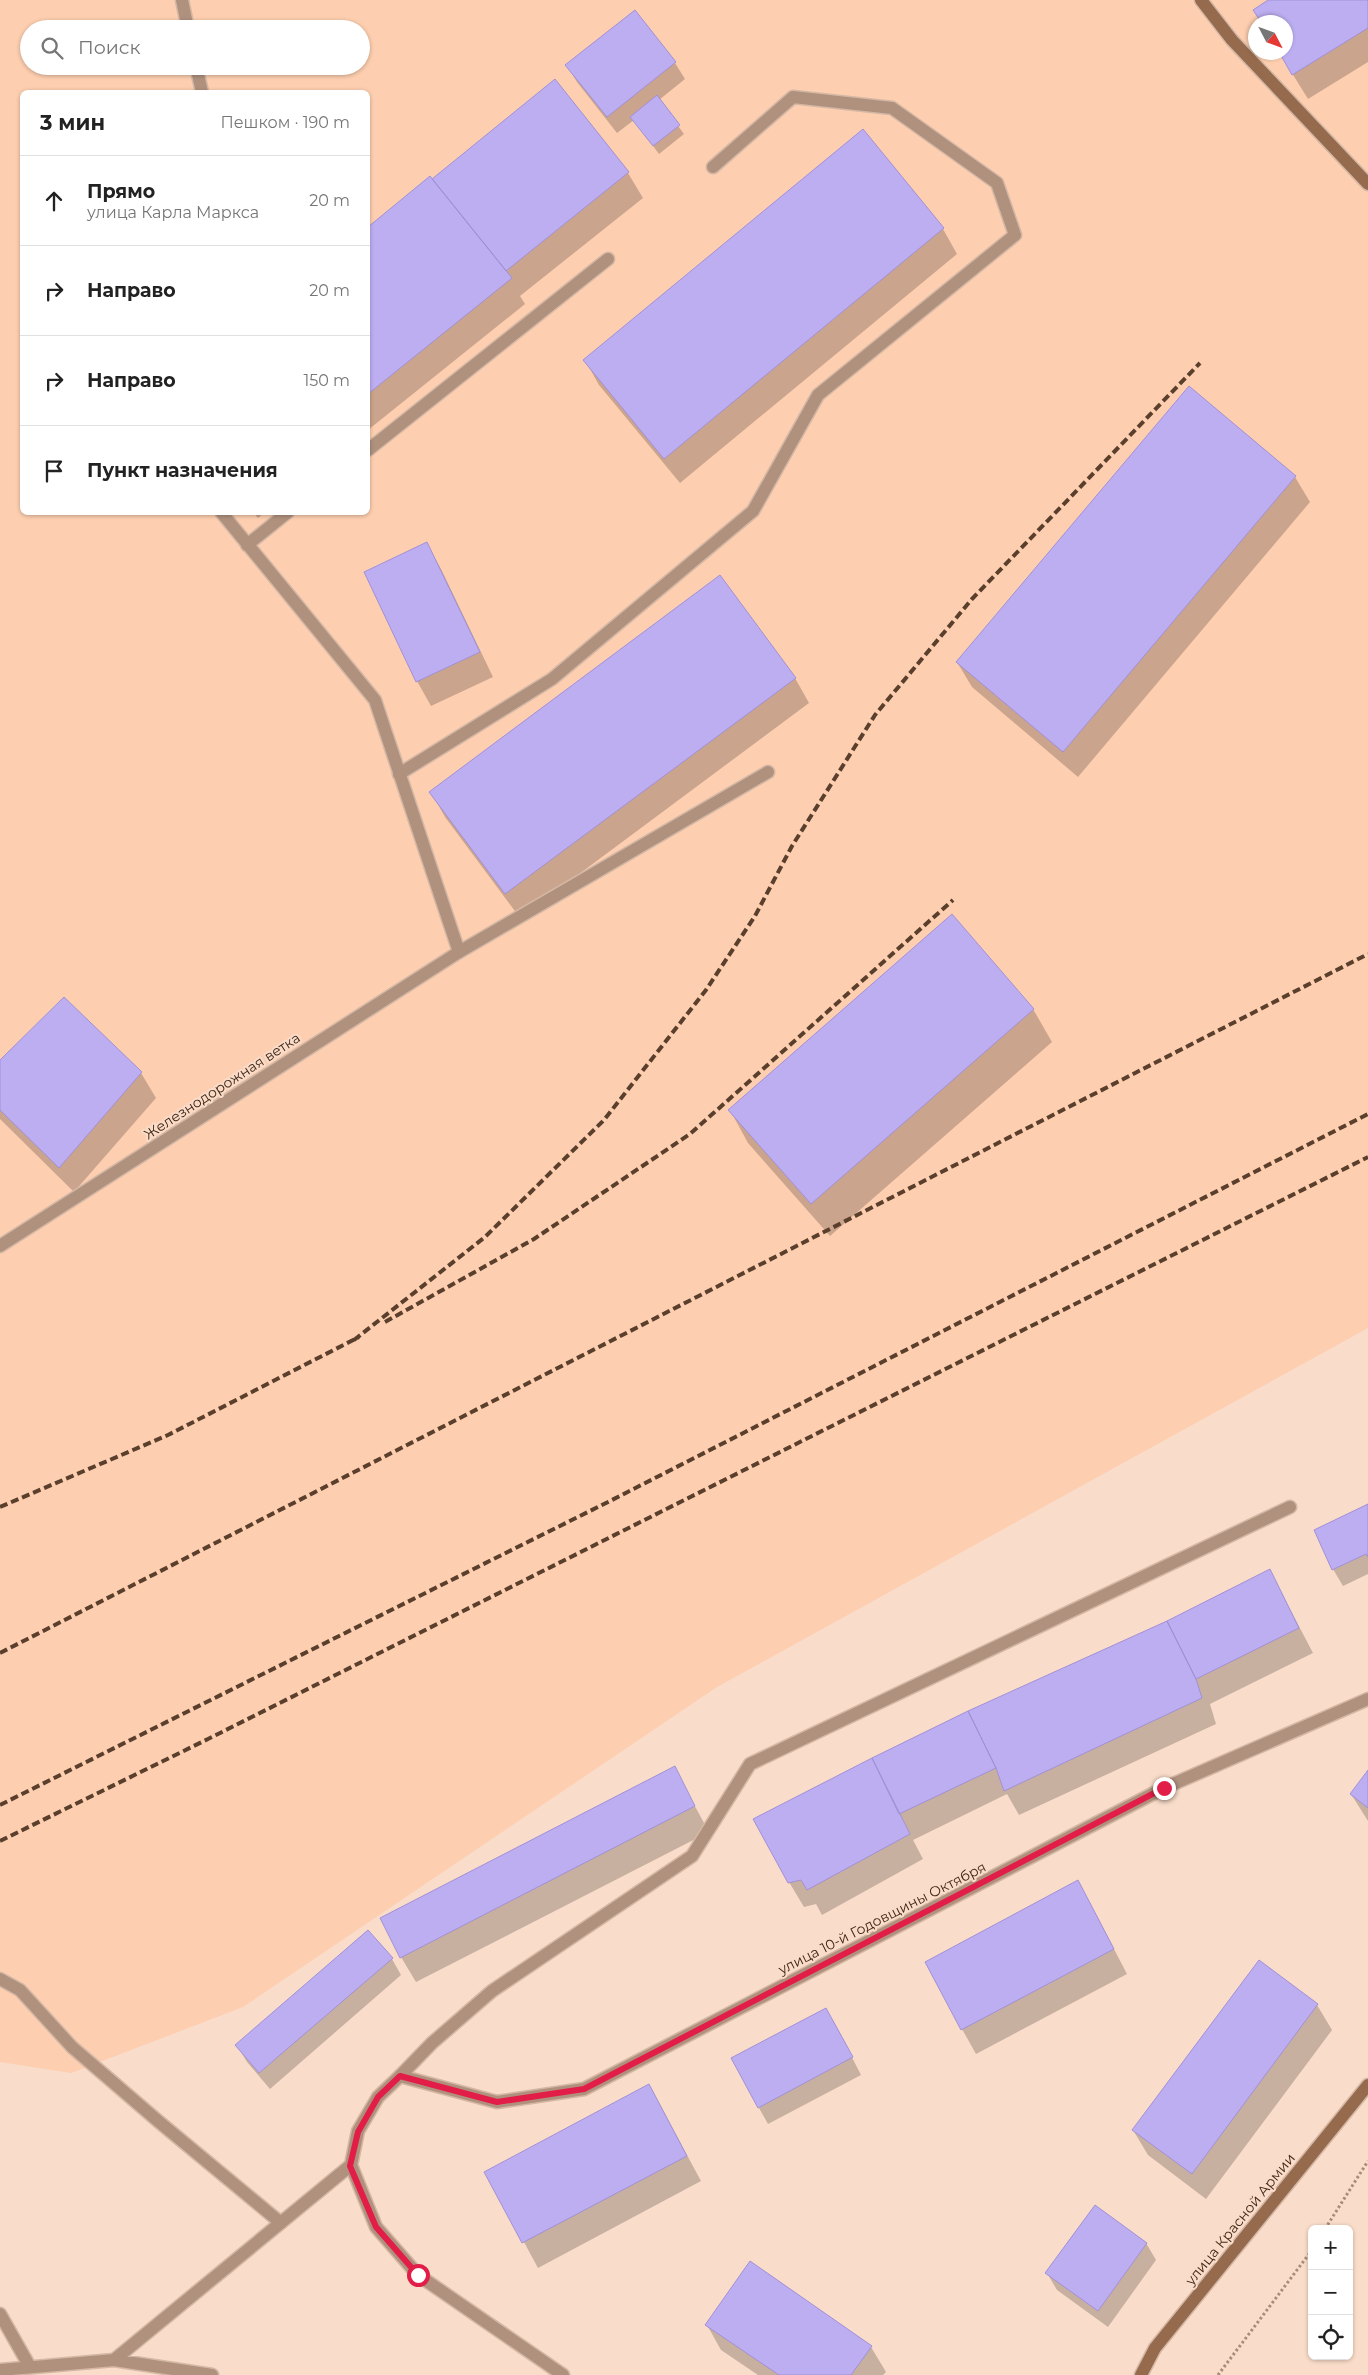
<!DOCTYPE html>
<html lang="ru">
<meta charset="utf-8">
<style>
:root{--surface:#fff;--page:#f2f2f2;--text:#222;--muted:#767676;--line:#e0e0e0}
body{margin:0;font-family:Montserrat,sans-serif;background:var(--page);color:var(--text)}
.controls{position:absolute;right:15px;bottom:15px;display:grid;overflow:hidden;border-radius:8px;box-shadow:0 1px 4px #0004}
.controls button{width:45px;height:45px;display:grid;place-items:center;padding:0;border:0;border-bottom:1px solid var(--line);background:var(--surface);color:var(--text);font:25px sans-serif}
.compass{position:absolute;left:1248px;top:15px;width:45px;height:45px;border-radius:50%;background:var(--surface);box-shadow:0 1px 4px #0004;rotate:131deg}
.stop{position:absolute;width:15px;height:15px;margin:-11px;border:4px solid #e11d48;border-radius:50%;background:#fff}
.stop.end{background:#e11d48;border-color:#fff;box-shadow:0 1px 5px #0008}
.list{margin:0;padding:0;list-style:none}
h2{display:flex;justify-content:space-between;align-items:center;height:65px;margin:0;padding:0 20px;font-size:21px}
h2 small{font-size:16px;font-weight:400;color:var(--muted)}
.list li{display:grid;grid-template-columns:32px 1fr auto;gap:15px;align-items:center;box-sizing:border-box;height:90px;padding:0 20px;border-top:1px solid var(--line)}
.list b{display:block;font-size:19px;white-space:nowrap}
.list p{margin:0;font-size:16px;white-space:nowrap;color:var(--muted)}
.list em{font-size:16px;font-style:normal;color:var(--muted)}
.icon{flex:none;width:28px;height:28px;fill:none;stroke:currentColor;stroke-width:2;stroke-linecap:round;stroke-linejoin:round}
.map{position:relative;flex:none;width:1368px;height:2375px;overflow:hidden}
.search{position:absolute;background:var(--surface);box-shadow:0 1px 4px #0004;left:20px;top:20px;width:350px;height:55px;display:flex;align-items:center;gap:12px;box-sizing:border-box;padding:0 18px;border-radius:28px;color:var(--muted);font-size:19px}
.panel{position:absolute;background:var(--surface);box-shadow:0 1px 4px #0004;left:20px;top:90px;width:350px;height:425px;border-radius:8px}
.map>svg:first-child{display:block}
</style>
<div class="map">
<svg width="1368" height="2375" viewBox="0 0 1368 2375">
<rect width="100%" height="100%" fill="#f9dcc9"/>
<path fill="#fdceaf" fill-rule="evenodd" d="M0,0H1368V1328L717,1687L243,2007L71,2073L0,2062ZM1256,22H1286V52H1256ZM29,29H361V66H29ZM22,92H368V512H22Z"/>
<path fill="#0003" d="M1271,0H1368V62L1308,99L1279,52H1286V22H1262L1254,10Z
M675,63L685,79L659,100L684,134L659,154L634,120L617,133L577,82L567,65Z
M555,81L628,173L643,198L520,296L525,304L368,430V228L430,178L432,180Z
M943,229L957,254L680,483L599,385L585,360Z
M1295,477L1310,502L1078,777L972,687L957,662Z
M253,512H265L258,518Z
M427,544L441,569L493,677L431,706L417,681Z
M795,678L809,703L520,918L445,817L431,792Z
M64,999L141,1073L156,1098L74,1192L0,1119V1061Z
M1033,1009L1052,1042L830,1236L748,1143L730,1110Z
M1368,1505V1574L1343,1586L1333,1569Z
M1270,1571L1313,1653L1210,1704L1216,1724L1019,1815L1007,1794L913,1840L923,1859L822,1915L816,1904L804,1907L789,1882Z
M674,1768L709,1832L416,1982L401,1957Z
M1368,1772V1821L1351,1794Z
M1092,1907L1127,1974L976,2054L962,2029Z
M392,1959L401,1975L270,2089L247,2062L237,2045Z
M1259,1961L1317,2005L1332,2030L1206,2199L1148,2155L1133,2130Z
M836,2026L861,2075L768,2124L759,2108Z
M649,2085L701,2181L538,2268L486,2172Z
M1146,2243L1156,2260L1108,2327L1057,2290L1047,2273Z
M707,2325L871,2347L886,2372L883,2375H758L721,2350Z"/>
<path fill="#bdaef1" stroke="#a190d6" d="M1268,0H1368V28L1292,75L1279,52H1286V22H1261L1253,10Z
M635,10L676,62L607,117L565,65Z
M555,79L629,172L506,271L432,179Z
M657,95L680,125L653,146L630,117Z
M863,129L944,228L664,459L583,360Z
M430,176L512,278L368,394V227Z
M1189,386L1296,476L1063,752L956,662Z
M427,542L480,652L416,682L364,572Z
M720,575L796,678L505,894L429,792Z
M952,914L1034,1009L811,1204L728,1110Z
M64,997L142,1072L59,1168L0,1110V1060Z
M1368,1504V1557L1366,1554L1332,1570L1314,1530Z
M1270,1569L1299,1628L1196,1679L1167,1621Z
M1167,1621L1196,1679L1202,1698L1004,1791L996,1768L968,1711Z
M968,1711L996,1768L899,1814L872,1758Z
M872,1758L910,1834L807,1890L801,1880L788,1883L753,1819Z
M675,1766L695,1806L400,1958L380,1918Z
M1368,1770V1808L1350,1794Z
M1078,1880L1114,1949L961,2030L925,1962Z
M368,1930L393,1958L259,2073L235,2045Z
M1259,1960L1318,2004L1192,2174L1132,2130Z
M826,2008L853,2057L758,2108L731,2058Z
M649,2084L687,2156L522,2243L484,2172Z
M1095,2205L1147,2243L1098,2311L1045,2273Z
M750,2261L872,2346L851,2375H779L705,2325Z"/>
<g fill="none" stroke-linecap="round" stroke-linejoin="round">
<g stroke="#d4b8a5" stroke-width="15">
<path id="service" d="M368,450L608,259
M247,545L288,512
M399,774L552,679L753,511L818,395L1015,235L997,183L892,108L793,97L713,167
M459,952L768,772
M0,1979L20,1990L72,2047L158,2121L281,2223
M351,2165L376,2227L418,2275L563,2375
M114,2360L351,2165L358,2131L378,2097L400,2076L432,2043L492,1991L692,1856L750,1764L1290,1507
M0,2370L114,2360L212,2375"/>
</g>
<g stroke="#d4b8a5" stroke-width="15">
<path id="minor" d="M182,0L188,29
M196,66L202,92
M0,1246L459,952L375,700L221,512
M400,2076L497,2102L584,2089L1164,1788L1368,1699
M0,2314L30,2367"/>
</g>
<g stroke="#d4b8a5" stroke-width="15">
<path id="secondary" d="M1201,0L1232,40L1368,184
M1141,2375L1155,2348L1368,2085"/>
</g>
<path stroke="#a88c79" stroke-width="3" stroke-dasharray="2.5 2.5" stroke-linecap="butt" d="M1325,2229L1368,2161
M1218,2375L1312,2250"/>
<use href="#service" stroke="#b0917e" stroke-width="12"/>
<use href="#minor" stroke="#b0917e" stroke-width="12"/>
<use href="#secondary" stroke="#956a4d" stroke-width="12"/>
<path stroke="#5a3f2c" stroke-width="4" stroke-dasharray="8 4" stroke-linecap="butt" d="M385,1322L534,1239L690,1134L953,900
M354,1340L485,1237L604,1120L706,990L755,916L792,846L875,715L972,599L1200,363
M0,1507L168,1435L359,1337
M0,1653L1368,954
M0,1805L610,1501L1368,1114
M0,1841L208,1739L1368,1157"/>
</g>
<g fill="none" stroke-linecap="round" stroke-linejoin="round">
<path stroke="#e11d48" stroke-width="6" d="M418,2275L376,2227L350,2166L358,2132L378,2097L400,2076L497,2102L584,2089L1164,1788"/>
</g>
<g text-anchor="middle" stroke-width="4" stroke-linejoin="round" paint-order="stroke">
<g font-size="14" fill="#422714" stroke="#f9dcc9">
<text transform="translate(222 1086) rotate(-33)" y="5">Железнодорожная ветка</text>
<text transform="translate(882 1918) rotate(-27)" y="5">улица 10-й Годовщины Октября</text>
<text transform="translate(1240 2219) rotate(-51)" y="5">улица Красной Армии</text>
</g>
</g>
</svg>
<div class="controls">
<button>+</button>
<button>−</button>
<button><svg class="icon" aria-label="locate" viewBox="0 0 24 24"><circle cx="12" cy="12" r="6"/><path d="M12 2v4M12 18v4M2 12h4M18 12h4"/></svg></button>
</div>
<svg class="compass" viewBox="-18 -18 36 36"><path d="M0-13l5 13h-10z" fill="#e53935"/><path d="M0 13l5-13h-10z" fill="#767676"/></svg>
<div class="stop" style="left:418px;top:2275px"></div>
<div class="stop end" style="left:1164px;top:1788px"></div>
<div class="search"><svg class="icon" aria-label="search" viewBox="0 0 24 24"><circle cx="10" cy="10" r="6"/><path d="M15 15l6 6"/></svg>Поиск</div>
<section class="panel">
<h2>3 мин<small>Пешком · 190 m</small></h2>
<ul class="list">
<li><svg class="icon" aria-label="ahead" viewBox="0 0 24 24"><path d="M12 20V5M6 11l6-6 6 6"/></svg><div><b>Прямо</b><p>улица Карла Маркса</p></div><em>20 m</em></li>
<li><svg class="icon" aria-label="right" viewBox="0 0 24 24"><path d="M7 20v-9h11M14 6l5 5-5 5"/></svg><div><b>Направо</b></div><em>20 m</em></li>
<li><svg class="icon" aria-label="right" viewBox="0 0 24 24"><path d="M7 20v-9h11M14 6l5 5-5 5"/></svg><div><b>Направо</b></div><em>150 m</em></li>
<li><svg class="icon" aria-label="arrive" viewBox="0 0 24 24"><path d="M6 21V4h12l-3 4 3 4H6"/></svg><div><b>Пункт назначения</b></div></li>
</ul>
</section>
</div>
